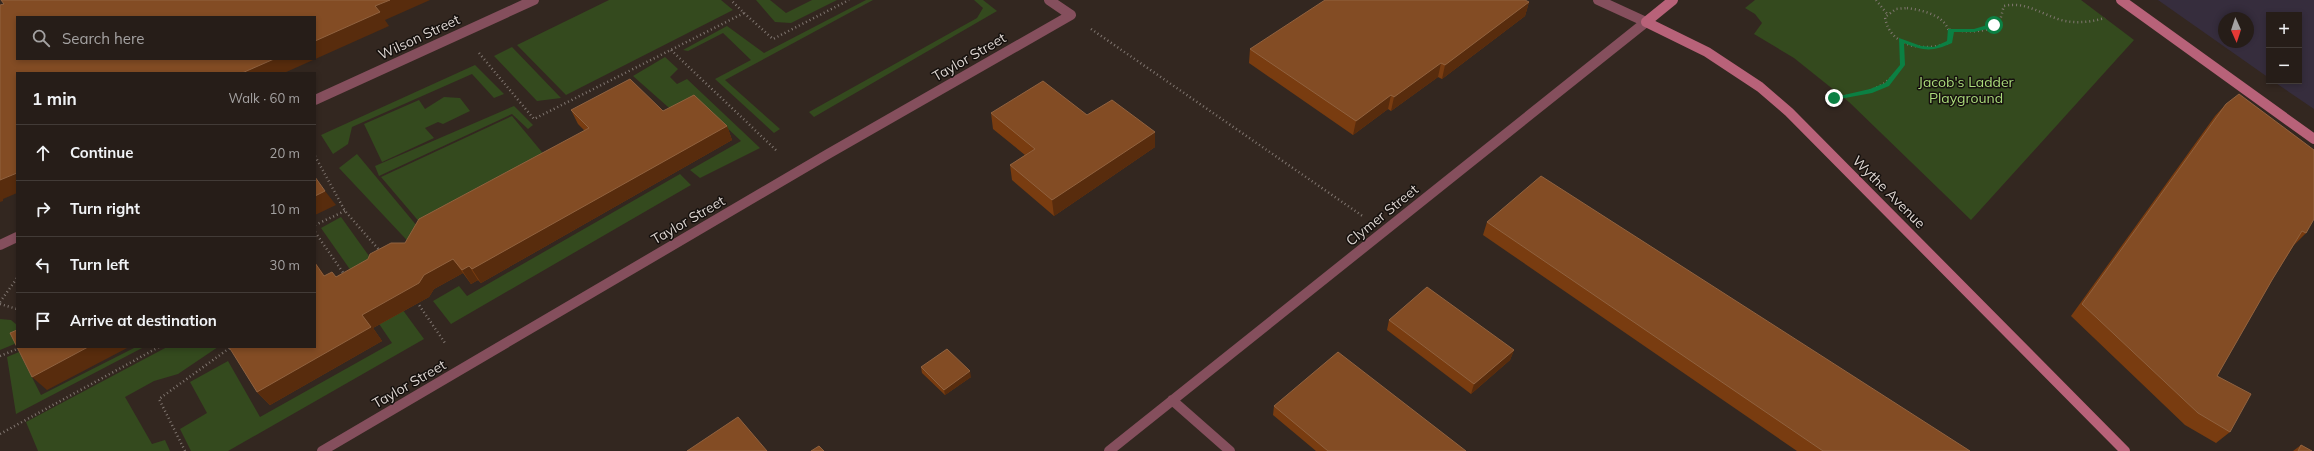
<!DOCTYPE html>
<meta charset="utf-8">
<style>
:root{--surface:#261d18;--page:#322a25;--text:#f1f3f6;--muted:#a4a2a2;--line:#423b37}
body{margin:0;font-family:Mulish,sans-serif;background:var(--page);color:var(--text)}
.controls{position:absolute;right:12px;top:12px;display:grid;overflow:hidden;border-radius:0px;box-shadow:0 2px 6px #0003}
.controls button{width:36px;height:36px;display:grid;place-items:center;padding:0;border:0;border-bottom:1px solid var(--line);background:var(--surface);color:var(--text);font:20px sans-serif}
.compass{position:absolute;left:2218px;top:12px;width:36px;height:36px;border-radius:50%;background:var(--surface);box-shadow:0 2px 6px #0003;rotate:177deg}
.stop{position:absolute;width:12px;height:12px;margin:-9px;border:3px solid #0b8043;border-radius:50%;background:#fff}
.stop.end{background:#0b8043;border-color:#fff;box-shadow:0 1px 4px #0008}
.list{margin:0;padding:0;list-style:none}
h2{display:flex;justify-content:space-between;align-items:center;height:52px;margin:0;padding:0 16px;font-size:17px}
h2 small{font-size:13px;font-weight:400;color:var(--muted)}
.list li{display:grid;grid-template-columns:26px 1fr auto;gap:12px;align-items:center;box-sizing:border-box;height:56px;padding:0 16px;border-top:1px solid var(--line)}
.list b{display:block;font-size:15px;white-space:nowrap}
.list em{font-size:13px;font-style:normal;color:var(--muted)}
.icon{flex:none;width:22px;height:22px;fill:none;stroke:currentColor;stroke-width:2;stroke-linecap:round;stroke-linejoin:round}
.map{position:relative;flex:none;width:2314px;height:451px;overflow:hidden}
.search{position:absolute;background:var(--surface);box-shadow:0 2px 6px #0003;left:16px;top:16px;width:300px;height:44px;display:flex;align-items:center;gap:10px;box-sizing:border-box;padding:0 14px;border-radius:0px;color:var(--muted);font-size:15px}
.panel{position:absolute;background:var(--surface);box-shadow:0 2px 6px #0003;left:16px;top:72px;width:300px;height:276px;border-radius:0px}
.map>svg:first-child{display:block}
</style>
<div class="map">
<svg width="2314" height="451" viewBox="0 0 2314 451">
<rect width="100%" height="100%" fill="#332720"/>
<path fill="#362d3d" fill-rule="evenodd" d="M2158,0H2314V109L2273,81H2299V15H2269V78ZM2224,18H2248V42H2224Z"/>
<path fill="#344a1e" d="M609,0H721L733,10L566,95L517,45Z
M756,0H770L786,13L812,0H837L791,23L775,22Z
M866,0H873L725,80L780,129L774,133L715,79L751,60L723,33L688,51L683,50L727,26L764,53Z
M974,0H983L997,11L814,117L809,112L977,18L983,8Z
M1755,0H2081L2134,40L1971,220L1849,102L1794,58L1754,34L1762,23L1755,14L1745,8Z
M512,47L561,98L537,101L494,56Z
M665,57L678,69L670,77L677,84L687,79L760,148L700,178L690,170L741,141L703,105L676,114L633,76Z
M475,65L504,94L494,98L472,74L352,127L348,144L333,154L321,135Z
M444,97L460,98L470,111L443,124L438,122L425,128L434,138L382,162L364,124L419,100L425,109Z
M514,106L533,125L528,129L512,114L379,176L375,166Z
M512,116L551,163L427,231L381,177Z
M357,154L447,262L434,269L339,168Z
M680,174L691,185L451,324L433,301L459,286L467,296Z
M341,217L374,263L356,278L321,228Z
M386,287L424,339L228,451H191L180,429L207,413L190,382L228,361L260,417L392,343L363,300Z
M0,319L11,320L17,325V343L0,350Z
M136,347H144L16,414L7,357L19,352L41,395Z
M167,347H218L178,374L154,381L125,397L152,444L165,440L170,451H38L26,422Z"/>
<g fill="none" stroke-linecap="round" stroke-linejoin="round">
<path stroke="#817771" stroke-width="2.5" stroke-dasharray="1 3" stroke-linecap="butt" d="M1876,0L1888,15
M1907,8C1927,11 1952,17 1950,42C1926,53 1889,47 1885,17L1896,9Z
M744,13L773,39L849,0
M1091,29L1364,217
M1950,30C1964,31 1989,35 1999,21C2002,17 2002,11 2004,6C2025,1 2041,14 2061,20C2076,24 2091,22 2105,18
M671,50L778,152
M479,53L534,119L744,13L731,0
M1834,98C1865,93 1883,91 1903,65L1901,40
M315,156L345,211L380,251
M315,225L345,211
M315,232L344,274
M0,302L17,278
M417,302L445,343
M0,304L17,309
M0,356L22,347
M0,434L159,347
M185,451L159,399L231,347"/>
<path stroke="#854f5d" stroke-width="10" d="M315,100L534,0
M0,245L17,237
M1172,400L1230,451
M322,451L828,154L1071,15L1049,0
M1109,451L1646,22L1598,0"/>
<path stroke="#b86279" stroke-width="10" d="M1673,0L1646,22L1707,52L1760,87L1789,112L2125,451
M2121,0L2314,139"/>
</g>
<path fill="#793c10" d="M1529,2L1525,16L1442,79L1438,77L1391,111L1388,109L1353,135L1249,63L1250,49Z
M2226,104L2306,233L2294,245L2272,280L2217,376L2230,432L2216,443L2185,425L2071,316L2215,116Z
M571,110L663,111L727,126L732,140L481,283L478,280L471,284L463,273L434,289L429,297L373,328L382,341L270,405L257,392L325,276L336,277L405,243L585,131L578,124Z
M991,113L1087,115L1155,147L1054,216L1012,180L1010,165L1025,155L993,129Z
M1487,222L1970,451H1797L1483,235Z
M1389,320L1514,350L1510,360L1471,394L1387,330Z
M921,367L971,377L945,395L922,373Z
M1274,406L1466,451H1316L1273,415Z
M2301,445L2312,451H2293Z"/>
<path fill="#582c0d" d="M390,0H430L385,20L389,26L284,73H242L274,59H315V41L375,6Z
M1529,2L1525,16L1442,79L1445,65Z
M1441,63L1438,77L1391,111L1394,97Z
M1391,95L1388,109L1353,135L1356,121Z
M727,126L732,140L481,283L472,269Z
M1155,132V147L1054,216L1052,200Z
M17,173V193L3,199V201L0,202V180Z
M325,191L336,205L315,215V196Z
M453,259L463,273L434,289L429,297L373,328L382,341L270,405L257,392L362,315L424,275Z
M315,262L335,290L324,276L315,263Z
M469,266L478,280L471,284L462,270Z
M88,347H129L47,390L32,377Z
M1514,350L1510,360L1471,394L1474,384Z
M970,371L971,377L945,395L944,390Z"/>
<path fill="#834c24" stroke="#91623f" d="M1,0H390L375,6L380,12L315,41V17H17V59H274L242,73H17V173L0,180V5L4,4Z
M1325,0H1525L1529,2L1445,65L1441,63L1394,97L1391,95L1356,121L1250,49Z
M630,79L663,111L694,95L727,126L472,269L469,266L462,270L453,259L424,275L419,283L362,315L371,327L257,392L229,347H315V263L324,276L332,272L336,277L368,259L370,254L391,243H405L419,219L589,128L571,110Z
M1043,81L1087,115L1112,100L1155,132L1052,200L1010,165L1035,149L991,113Z
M2239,94L2314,150V219L2306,233L2302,231L2272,280L2217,376L2251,394L2230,432L2198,413L2082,304L2226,104Z
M1541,176L1970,451H1823L1487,222Z
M315,177L325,191L315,196Z
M1427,287L1514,350L1474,384L1389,320Z
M17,330V347L10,333Z
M17,347H88L32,377Z
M947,349L970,371L944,390L921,367Z
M1338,352L1466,451H1328L1274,406Z
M738,417L767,451H687Z
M2301,445L2312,451H2298Z
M819,446L824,451H811Z"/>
<path fill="#0b8043" d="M1994,23L1996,27L1974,32H1954L1952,43C1932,52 1924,51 1904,43L1905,65L1889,86L1872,93L1834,100L1831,98L1870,89L1885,83L1900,65L1899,38L1921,46L1934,47L1947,41L1948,29H1974Z"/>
<g text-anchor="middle" stroke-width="3" stroke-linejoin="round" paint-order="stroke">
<g font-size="14" fill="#ddd5d1" stroke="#16110e">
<text transform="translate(419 37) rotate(-25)" y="5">Wilson Street</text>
<text transform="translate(969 57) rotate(-30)" y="5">Taylor Street</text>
<text transform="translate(1889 192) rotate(45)" y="5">Wythe Avenue</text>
<text transform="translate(1382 215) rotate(-39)" y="5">Clymer Street</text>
<text transform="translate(688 220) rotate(-30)" y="5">Taylor Street</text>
<text transform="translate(409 384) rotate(-30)" y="5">Taylor Street</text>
</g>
<g font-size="14" fill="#aadb7b" stroke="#16110e">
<text x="1966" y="87">Jacob's Ladder<tspan x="1966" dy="16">Playground</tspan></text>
</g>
</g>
</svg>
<div class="controls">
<button>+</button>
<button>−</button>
</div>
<svg class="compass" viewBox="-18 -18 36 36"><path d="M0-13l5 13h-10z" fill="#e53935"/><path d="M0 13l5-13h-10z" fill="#a4a2a2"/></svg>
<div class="stop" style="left:1994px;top:25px"></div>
<div class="stop end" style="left:1834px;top:98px"></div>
<div class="search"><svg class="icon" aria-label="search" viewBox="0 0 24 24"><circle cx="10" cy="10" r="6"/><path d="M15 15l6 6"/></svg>Search here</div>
<section class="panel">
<h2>1 min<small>Walk · 60 m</small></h2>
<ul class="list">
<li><svg class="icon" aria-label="ahead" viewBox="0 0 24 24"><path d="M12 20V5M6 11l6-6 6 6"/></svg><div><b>Continue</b></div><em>20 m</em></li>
<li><svg class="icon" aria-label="right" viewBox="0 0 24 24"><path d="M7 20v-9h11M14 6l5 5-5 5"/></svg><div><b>Turn right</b></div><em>10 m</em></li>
<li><svg class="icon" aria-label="left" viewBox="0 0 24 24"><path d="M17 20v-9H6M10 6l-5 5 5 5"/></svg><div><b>Turn left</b></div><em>30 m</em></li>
<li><svg class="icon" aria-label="arrive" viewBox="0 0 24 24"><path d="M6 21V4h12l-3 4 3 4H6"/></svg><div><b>Arrive at destination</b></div></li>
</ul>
</section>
</div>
